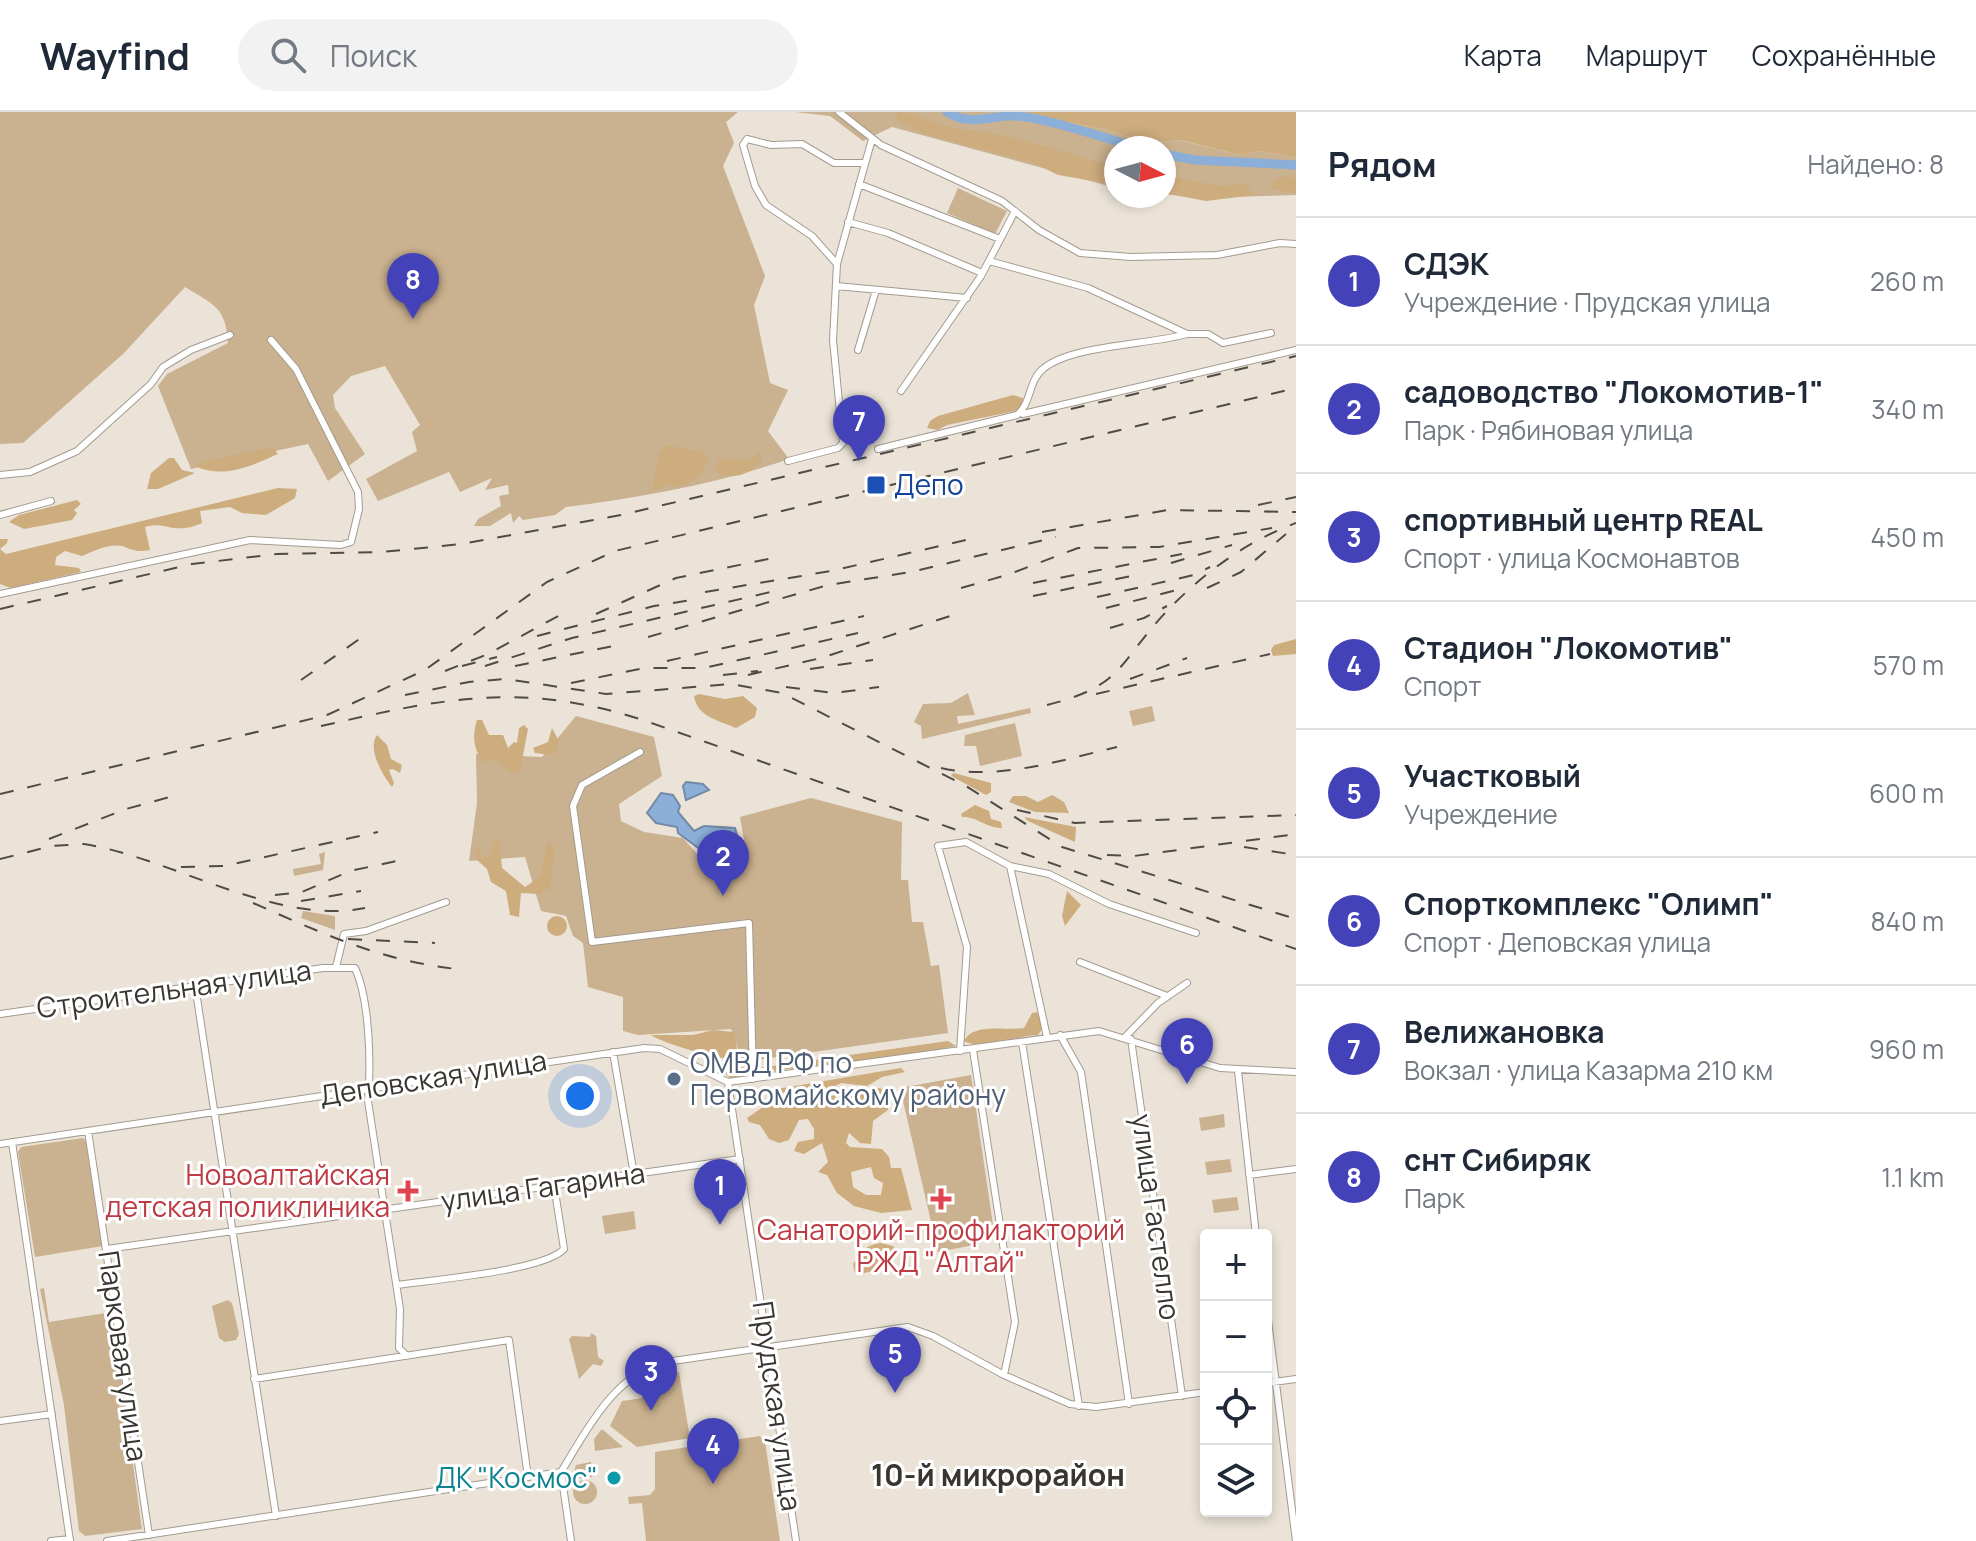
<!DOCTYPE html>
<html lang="ru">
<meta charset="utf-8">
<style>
:root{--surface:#fff;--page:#f2f2f3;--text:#1f2937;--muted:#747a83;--line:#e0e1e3;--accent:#4442b8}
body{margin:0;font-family:Manrope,sans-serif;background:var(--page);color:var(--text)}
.controls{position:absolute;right:24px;bottom:24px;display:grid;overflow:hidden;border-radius:8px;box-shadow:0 4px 12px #0003}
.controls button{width:72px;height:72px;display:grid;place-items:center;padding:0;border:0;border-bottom:2px solid var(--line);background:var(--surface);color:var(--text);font:40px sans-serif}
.compass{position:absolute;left:1104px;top:24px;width:72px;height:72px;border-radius:50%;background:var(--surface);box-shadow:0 4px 12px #0003;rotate:96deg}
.you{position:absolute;left:580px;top:984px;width:28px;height:28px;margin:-20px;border:6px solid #fff;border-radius:50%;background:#1a73e8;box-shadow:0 0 0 12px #1a73e833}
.badge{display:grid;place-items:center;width:52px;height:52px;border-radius:50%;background:var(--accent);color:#fff;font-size:26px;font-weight:700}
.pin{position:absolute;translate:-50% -66px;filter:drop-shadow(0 2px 4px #0008)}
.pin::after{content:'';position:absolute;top:42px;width:28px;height:24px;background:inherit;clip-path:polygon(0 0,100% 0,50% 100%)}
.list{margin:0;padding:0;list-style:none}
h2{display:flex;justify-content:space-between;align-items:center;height:104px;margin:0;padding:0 32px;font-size:34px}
h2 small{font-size:26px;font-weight:400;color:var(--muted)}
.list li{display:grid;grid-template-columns:52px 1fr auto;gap:24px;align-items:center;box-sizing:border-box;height:128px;padding:0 32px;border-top:2px solid var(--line)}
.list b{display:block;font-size:30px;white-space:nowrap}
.list p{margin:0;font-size:26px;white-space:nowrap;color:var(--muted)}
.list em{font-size:26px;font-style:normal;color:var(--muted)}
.icon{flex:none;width:44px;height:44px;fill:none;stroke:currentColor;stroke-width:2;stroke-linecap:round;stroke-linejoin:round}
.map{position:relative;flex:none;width:1296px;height:1429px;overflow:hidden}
header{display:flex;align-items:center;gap:48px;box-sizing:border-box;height:112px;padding:0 40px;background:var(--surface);border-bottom:2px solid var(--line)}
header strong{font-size:38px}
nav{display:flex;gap:44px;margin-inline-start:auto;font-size:28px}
.search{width:560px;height:72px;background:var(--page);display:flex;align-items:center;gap:20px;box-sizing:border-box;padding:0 28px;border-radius:44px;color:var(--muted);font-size:30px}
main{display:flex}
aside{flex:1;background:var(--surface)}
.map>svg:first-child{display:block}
</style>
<header>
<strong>Wayfind</strong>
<div class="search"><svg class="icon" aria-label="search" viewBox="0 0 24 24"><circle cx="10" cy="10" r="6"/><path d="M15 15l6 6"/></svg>Поиск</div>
<nav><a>Карта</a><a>Маршрут</a><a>Сохранённые</a></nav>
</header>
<main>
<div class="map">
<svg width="1296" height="1429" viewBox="0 0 1296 1429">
<rect width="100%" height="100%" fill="#ebe3d7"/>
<path fill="#cab18f" d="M0,0H738L726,10L734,31L723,54L765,164L754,193L770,271L788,278L768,319L789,347C717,372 642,385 566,395L555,403L523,408L519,404L513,411L511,401L490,414H474L478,407L501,394L499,384L509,382L508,373L485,378L492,366L460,380L449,360L378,389L366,367L417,339L412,320L420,313L385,254L351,264L333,283L335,296L365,342L328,369L308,332L191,357L158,274L167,262L228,231C226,195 214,193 185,175L124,241L23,331L0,332Z
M796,0H1016L1104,17L1147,31L1179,28L1240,43L1261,39L1296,46V83L1196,86L1164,82V36H1116V76L892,15L863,29L830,4Z
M958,76L1007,99L995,122L947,101Z
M968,581L975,603L957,604L958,612L1030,596L1031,601L922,627L921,614L914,610L923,592L951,591Z
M1152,594L1155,609L1133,614L1129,599Z
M576,604L654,625L662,664L619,692L621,709L644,720L683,726L698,743L745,734L740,705L811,686L902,710L901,768H908L912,810H923L931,854L939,853L948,921L743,950L731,917L638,923L623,919V885L588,875L583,831L573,824L566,804L541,799L525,745L469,749L477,691L476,642L542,645Z
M1015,611L1022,644L980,654L976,634H964L965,623Z
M325,740L323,758L294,764L293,757L321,752L319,742Z
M303,799L335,804V818L301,806Z
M971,963L993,1113L984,1115L979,1132L938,1140L900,976Z
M1224,1002L1225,1015L1201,1019L1199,1006Z
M83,1026L87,1030L103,1134L35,1145L18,1040L21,1035Z
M1230,1047L1232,1060L1207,1063L1205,1050Z
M1237,1085L1239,1098L1214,1101L1212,1088Z
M634,1099L636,1117L605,1122L602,1104Z
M44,1176L49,1210L112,1200L142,1417L85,1424L79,1419L64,1293L40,1177Z
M228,1188L232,1191L239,1222L236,1228L225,1230L219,1226L212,1194Z
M591,1221L596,1224L598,1245L604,1249L601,1254L593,1252L579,1267L569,1227L572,1224L590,1225Z
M679,1260L690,1326L637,1335L610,1314L622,1289L642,1286V1268Z
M602,1317L623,1335L595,1339L594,1327Z
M760,1324L765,1330L780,1429H646L642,1391L629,1392L628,1385L650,1383L655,1377V1340Z
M591,1350L592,1365L572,1367L576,1353Z
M573 1380a12 12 0 1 1 24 0a12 12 0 1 1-24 0Z"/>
<path fill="#cdac7e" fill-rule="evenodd" d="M897,0C916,0 928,10 945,14C968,19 991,20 1014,26C1048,35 1082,45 1116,55V73L1058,63L1031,50L928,23L897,9Z
M1016,0H1296V46L1261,39L1240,43L1180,28L1147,31L1104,17Z
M1164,64L1221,74L1245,72L1254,83L1206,89L1164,81Z
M1283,64L1296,66V81L1272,77L1275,68Z
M1013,283L1023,286L1020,298L947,313L938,318L927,316L930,309L938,304Z
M666,333L703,340L708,348C701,364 693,373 674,375L667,372L661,377L652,378L659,342Z
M273,335L278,342C253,353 225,367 197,355L201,350Z
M760,340L762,348C751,362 733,369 716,360L719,347L750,348Z
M169,346H174L182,358L195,361L158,377H147L151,361Z
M278,376L297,377L295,386L266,403L242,401L230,395L200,399L202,411C173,424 166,408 145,415L150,438C139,440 134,439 125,435C113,430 93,439 82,444L65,439L56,445L55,453L79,456L81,460L11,476L0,472V427H8L7,431L0,437L6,442Z
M77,388L81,392L74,398L77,401L72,408L24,417L9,410L19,403Z
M1296,527V542L1273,544L1271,538L1274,533Z
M699,582L725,587L743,584L757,596L755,605L736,616C720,609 697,605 694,584Z
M477,608H482L489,623H503L508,636L514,630L517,631L519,616L524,613L528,617L520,659L511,661L495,647L485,651C473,639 472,624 477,608Z
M552,616L559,629L556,640L551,643L535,641L533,636L548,630Z
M377,623L387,633L391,647L402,653L400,661L393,657L389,658L394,671L392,675C382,662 367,637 377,623Z
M954,661L991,671V680L986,683L953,665L951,663Z
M1052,683L1064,690L1069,701L1035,700L1009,690L1013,684H1026L1038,690Z
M975,693L989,699L991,707L1001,710L1002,716C985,716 977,704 962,705L961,702Z
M1024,705L1076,715L1075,730L1028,709Z
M499,728L502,756L525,775L540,765L548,730L555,735L550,776L538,782L521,781L519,805L510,803L506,779L491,770L487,757L477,748L475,740L479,737L482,745L490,746L494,729Z
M1067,779L1081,793L1065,814L1062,804Z
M547 814a10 10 0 1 1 20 0a10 10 0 1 1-20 0Z
M1037,900L1043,916L1038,923C1017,923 984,940 964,929C973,910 1008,919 1024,916L1032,901Z
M713,918L734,920L739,947C725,950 662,931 651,923H693Z
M948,929L956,934C881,950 805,952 730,966L718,956L719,951L751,957Z
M901,956L905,960L882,965L867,974L841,971L826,979L781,981L777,977Z
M880,976L888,982V998L873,1009L871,1032L860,1031L849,1021L846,1031L850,1035L882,1037L889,1045L891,1056H901L912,1098L881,1101L854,1094L837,1081L827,1063L818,1060L828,1050L822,1031L804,1042L794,1039L798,1030L814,1027V1017L808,1007L799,1008L789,1028L779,1031L769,1027L760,1013L749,1010L747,1006L763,995ZM871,1055L874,1066L883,1071L881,1083H866L853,1075L851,1060Z
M881,1131L893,1134L898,1142C887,1152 869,1164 855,1161L853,1152C863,1140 864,1133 881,1131Z"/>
<path fill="#8cafd9" stroke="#738aa7" stroke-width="2" d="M686,670L703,672L709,678L686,688L683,674Z
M661,681L673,683L680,694L678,700L694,719L704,714L735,716L740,734L701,738L678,721L677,715L656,711L647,701Z"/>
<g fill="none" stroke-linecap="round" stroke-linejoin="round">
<path stroke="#8cafd9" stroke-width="9" d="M947,0C967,13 985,6 1007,4C1037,2 1107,27 1139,36
M1164,42L1195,48L1296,53"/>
<g stroke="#a39b90" stroke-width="8">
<path id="minor" d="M839,0L881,33L1002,89L1039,118L1080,141L1131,145L1217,143L1280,131L1296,132
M859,72L1000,127
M848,110L888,121L982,161
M989,149L1088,176L1187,222H1208L1223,231L1271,221
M837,152L812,124L766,93L755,74L743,33L747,27L771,33L802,32L834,51H865
M836,174L967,186
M858,238L876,178
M901,279L981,164L1015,99
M1023,302L1296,238
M878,337L1017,303C1032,291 1028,268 1044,256C1073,233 1148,233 1187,222
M788,349L838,336L843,331L833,228L837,152L872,27
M0,363L30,360L77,339L151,272L163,255L191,238L230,223
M0,403L51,389
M0,482L250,428L341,433L351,430L359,397L358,380L296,257L271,228
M640,640L582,673L573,694L592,830L749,811L753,967
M1010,754L1047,925
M1080,850L1167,884
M336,855L344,822L366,819L446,790
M195,873L276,1404
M0,902L323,856H355C370,889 371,953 368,989L400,1197L399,1236L407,1244
M1060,923L1081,960L1129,1292
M1125,925L1158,891L1187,871
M1131,927L1182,1284
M1022,930L1079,1294
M973,938L1015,1210L1004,1263
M960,939L967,835L938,734L966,730L1010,754L1049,762L1109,792L1196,821
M613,940L634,1063
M1238,959L1256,1123
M728,970L796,1429
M88,1019L149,1423
M12,1030L70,1429
M0,1032L644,936L660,937L728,970L1099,919L1220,956L1296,960
M1249,1063L1296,1057
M107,1137L740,1047
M397,1173C430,1168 544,1159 564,1137L554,1073
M1266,1193L1296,1429
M254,1267L509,1228L528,1365
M1266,1271L1296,1267
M0,1309L52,1302
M561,1360L571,1429
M51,1429L70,1427
M107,1429L561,1360C586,1319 615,1261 666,1250L908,1215L933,1224L1004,1263L1070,1292L1096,1295L1206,1280"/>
</g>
<use href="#minor" stroke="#fff" stroke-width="6"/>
<path stroke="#504b46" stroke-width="2" stroke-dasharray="14 14" stroke-linecap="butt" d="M1258,393L1296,385
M1042,420L1168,398L1296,400
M1171,451L1232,433
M1033,471L1182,442
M961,476L1007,463L1078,436L1159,435L1272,416
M1207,476L1241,460L1286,422
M705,480L831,459L979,425
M1033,484L1131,464
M1097,485L1194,463L1210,455
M1106,496L1177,478
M0,497L192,452L277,442L382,440L462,432L621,403L1296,244
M596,502L676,466L773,446
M1110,516L1144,506L1167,494
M537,524L654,494L697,487
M648,525L828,473L911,460L1056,425
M667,549L864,504
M462,554L497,545
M485,554L572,526L775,479
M515,554L613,534
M810,557L873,548
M445,559L488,542L562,502
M723,563L758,559
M748,563L821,546L950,504
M1130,567L1187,546
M301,568L368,521
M571,571L644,556H704L858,521
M786,575L834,581L879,575
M1096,582L1270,542
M405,583L469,570L506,567L606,582L731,572L782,581L966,674L1062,735L1296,807
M1047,593C1123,574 1117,553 1165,501C1202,462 1245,430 1296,411
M321,614C441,587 518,569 640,607L1296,837
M941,656C998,669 1062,648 1117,635
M0,682L327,603L425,558L547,470L615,439L1296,276
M1017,698L1075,711L1296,703
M49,727L126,697L177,683
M1244,735L1296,743
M1107,743L1134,744L1296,722
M0,747L52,734L84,732C172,746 276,814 365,796
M181,755L224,754L378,720
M275,783L302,780L350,759L401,748
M301,789L361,779
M253,791C329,824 380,849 465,858
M348,827L435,831"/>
</g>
<rect fill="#1a4fb4" stroke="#fff" stroke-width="3" x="866" y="363" width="20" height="20" rx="4"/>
<circle fill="#5c6f8a" stroke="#fff" stroke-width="3" cx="674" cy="967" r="8"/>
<g fill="#e0444e" stroke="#fff" stroke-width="3">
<path d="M404 1067h8v8h8v8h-8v8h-8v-8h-8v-8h8z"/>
<path d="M937 1075h8v8h8v8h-8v8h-8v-8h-8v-8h8z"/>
</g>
<circle fill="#0f9aa8" stroke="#fff" stroke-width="3" cx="614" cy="1366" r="8"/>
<g text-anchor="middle" stroke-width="6" stroke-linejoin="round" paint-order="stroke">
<g font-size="28" fill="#164399" stroke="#fff" text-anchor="start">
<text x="894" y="383">Депо</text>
</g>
<g font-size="28" fill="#393531" stroke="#fff">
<text transform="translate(174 877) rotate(-8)" y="10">Строительная улица</text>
<text transform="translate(433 966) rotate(-9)" y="10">Деповская улица</text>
<text transform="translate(543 1075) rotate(-8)" y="10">улица Гагарина</text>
<text transform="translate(1156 1105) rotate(82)" y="10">улица Гастелло</text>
<text transform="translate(123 1244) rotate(82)" y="10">Парковая улица</text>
<text transform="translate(777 1294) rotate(82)" y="10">Прудская улица</text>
</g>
<g font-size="28" fill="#4e5e75" stroke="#fff" text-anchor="start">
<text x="690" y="961">ОМВД РФ по<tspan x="690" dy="32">Первомайскому району</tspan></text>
</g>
<g font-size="28" fill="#be3a42" stroke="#fff" text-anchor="end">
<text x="390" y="1073">Новоалтайская<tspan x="390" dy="32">детская поликлиника</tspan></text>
<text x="941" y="1128" text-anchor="middle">Санаторий-профилакторий<tspan x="941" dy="32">РЖД "Алтай"</tspan></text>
</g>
<g font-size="28" fill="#0d838f" stroke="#fff" text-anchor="end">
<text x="598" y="1376">ДК "Космос"</text>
</g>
<g font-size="30" font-weight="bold" fill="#393531" stroke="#fff">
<text x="998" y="1374">10-й микрорайон</text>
</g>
</g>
</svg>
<div class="controls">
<button>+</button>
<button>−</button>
<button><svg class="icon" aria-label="locate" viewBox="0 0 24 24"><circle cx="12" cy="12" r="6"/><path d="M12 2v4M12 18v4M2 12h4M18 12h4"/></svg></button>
<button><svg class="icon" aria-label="layers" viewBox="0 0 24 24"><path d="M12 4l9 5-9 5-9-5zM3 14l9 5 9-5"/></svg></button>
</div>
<svg class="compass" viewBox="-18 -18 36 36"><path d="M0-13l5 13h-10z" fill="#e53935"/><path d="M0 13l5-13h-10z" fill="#747a83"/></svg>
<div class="you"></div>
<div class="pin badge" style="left:720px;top:1113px">1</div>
<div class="pin badge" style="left:723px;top:784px">2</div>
<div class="pin badge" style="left:651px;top:1299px">3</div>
<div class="pin badge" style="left:713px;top:1372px">4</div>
<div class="pin badge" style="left:895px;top:1281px">5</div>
<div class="pin badge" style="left:1187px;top:972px">6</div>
<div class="pin badge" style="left:859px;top:349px">7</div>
<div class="pin badge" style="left:413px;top:207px">8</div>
</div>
<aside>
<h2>Рядом<small>Найдено: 8</small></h2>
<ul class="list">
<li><span class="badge">1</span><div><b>СДЭК</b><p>Учреждение · Прудская улица</p></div><em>260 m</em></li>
<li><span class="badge">2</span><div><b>садоводство &quot;Локомотив-1&quot;</b><p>Парк · Рябиновая улица</p></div><em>340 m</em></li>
<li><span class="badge">3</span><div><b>спортивный центр REAL</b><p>Спорт · улица Космонавтов</p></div><em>450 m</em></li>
<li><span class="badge">4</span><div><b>Стадион &quot;Локомотив&quot;</b><p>Спорт</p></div><em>570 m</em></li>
<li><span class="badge">5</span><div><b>Участковый</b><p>Учреждение</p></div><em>600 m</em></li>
<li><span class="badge">6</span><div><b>Спорткомплекс &quot;Олимп&quot;</b><p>Спорт · Деповская улица</p></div><em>840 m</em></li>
<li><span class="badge">7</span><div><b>Велижановка</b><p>Вокзал · улица Казарма 210 км</p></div><em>960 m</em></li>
<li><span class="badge">8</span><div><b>снт Сибиряк</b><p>Парк</p></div><em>1.1 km</em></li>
</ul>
</aside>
</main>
